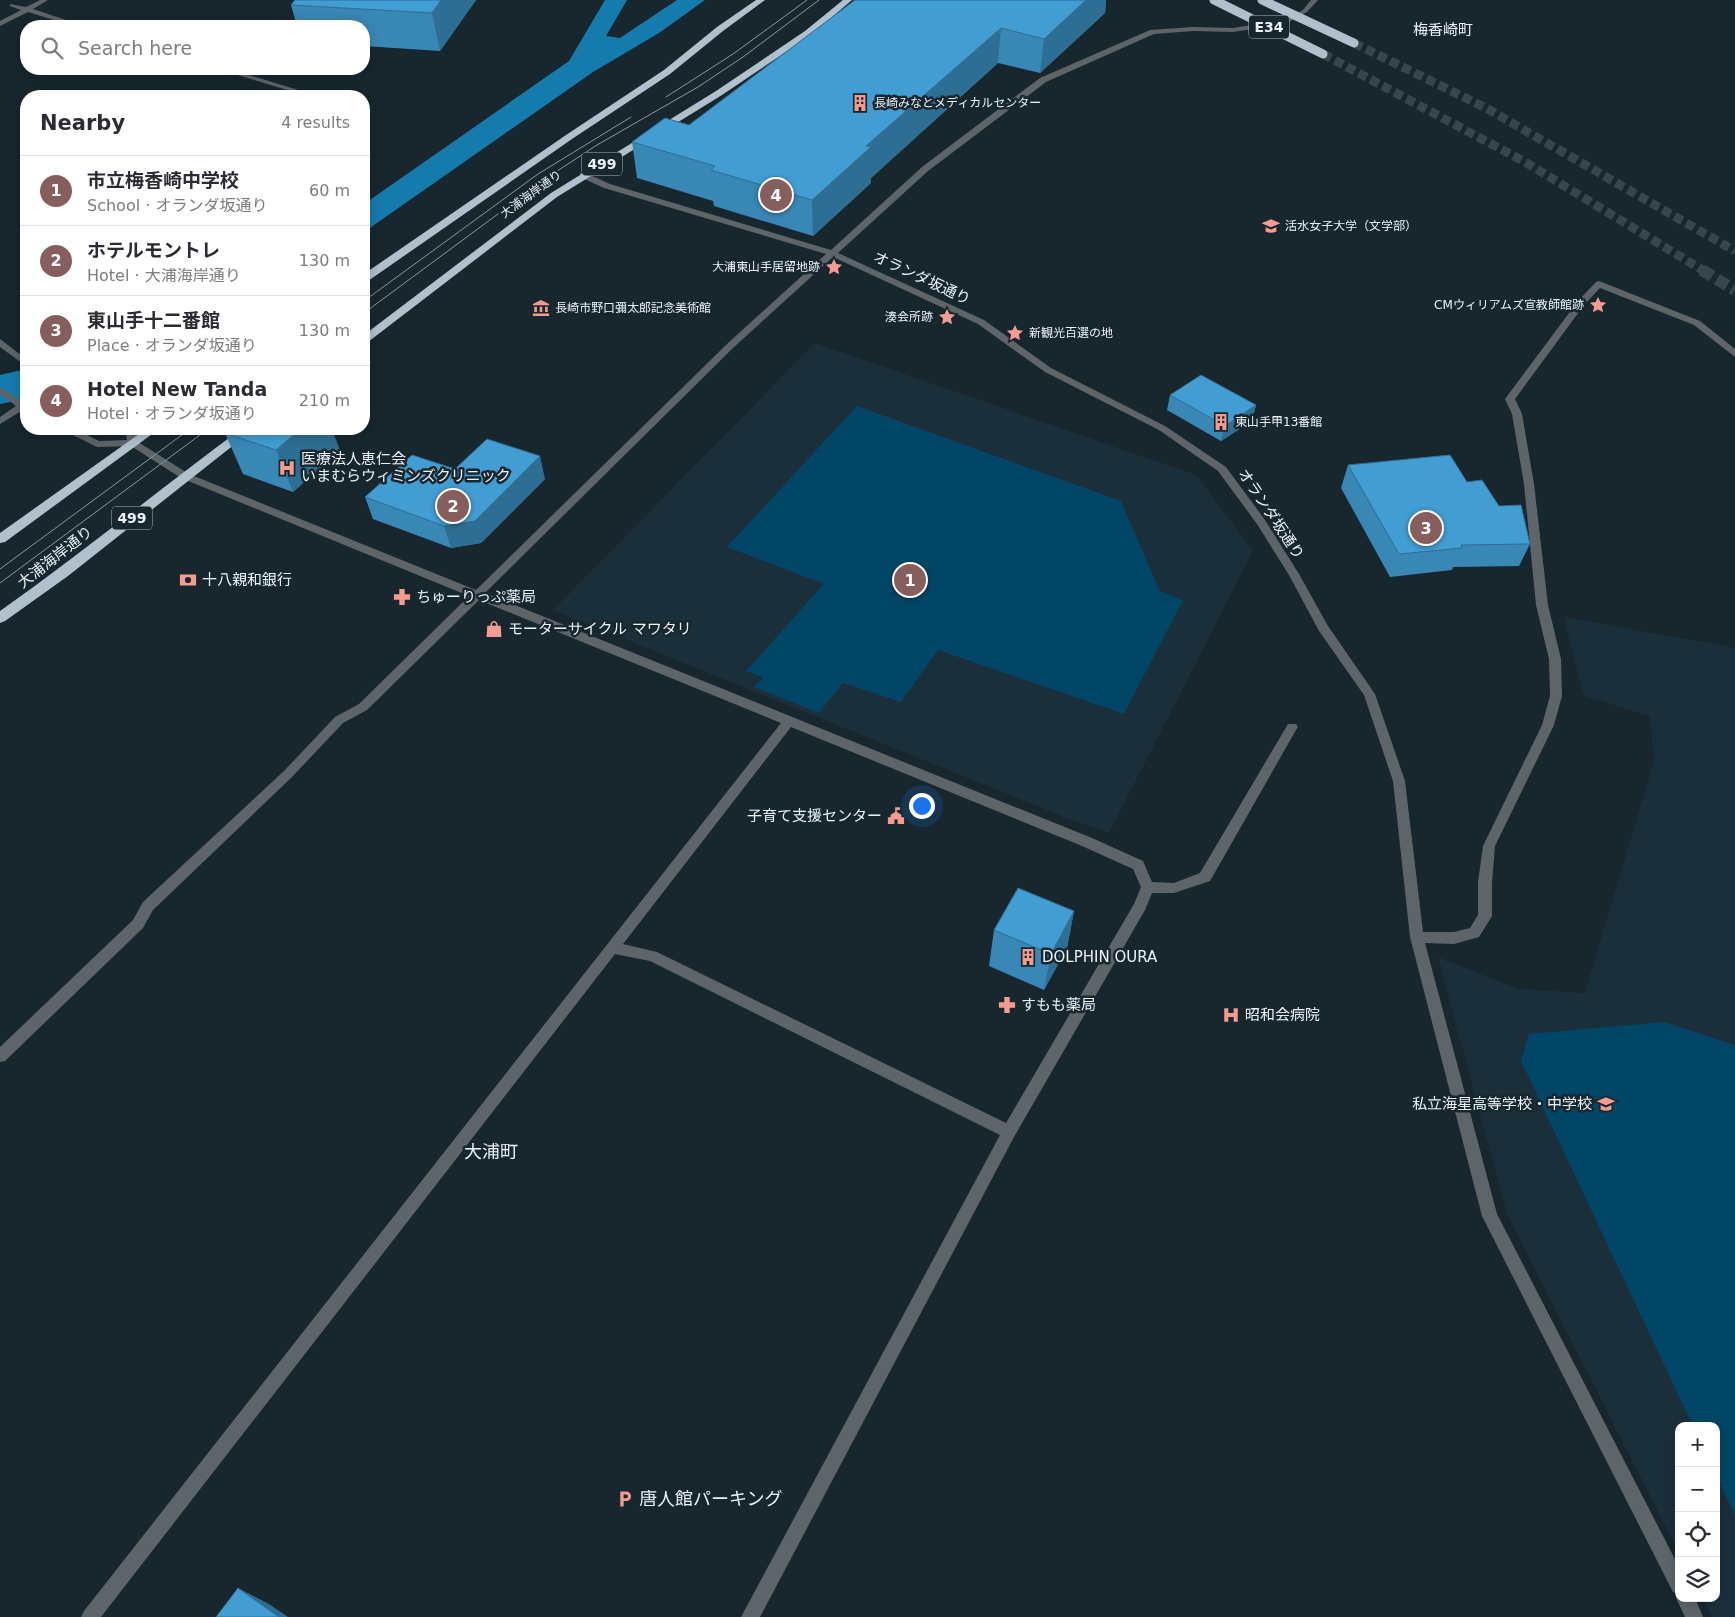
<!DOCTYPE html>
<meta charset="utf-8">
<style>
:root{--surface:#fff;--page:#f7f7f7;--text:#2b2b33;--muted:#7c7c81;--line:#e1e1e2;--accent:#865e5d}
body{margin:0;font-family:"DejaVu Sans","Noto Sans JP",sans-serif;background:var(--page);color:var(--text)}
.controls{position:absolute;right:15px;bottom:15px;display:grid;overflow:hidden;border-radius:10px;box-shadow:0 2px 12px #0003}
.controls button{width:45px;height:45px;display:grid;place-items:center;padding:0;border:0;border-bottom:1px solid var(--line);background:var(--surface);color:var(--text);font:25px sans-serif}
.you{position:absolute;left:921px;top:805px;width:18px;height:18px;margin:-12px;border:4px solid #fff;border-radius:50%;background:#1a73e8;box-shadow:0 0 0 8px #1a73e833}
.badge{display:grid;place-items:center;width:32px;height:32px;border-radius:50%;background:var(--accent);color:#fff;font-size:16px;font-weight:700}
.pin{position:absolute;translate:-50% -50%;border:2px solid #fff;box-shadow:0 1px 5px #0006}
.list{margin:0;padding:0;list-style:none}
h2{display:flex;justify-content:space-between;align-items:center;height:65px;margin:0;padding:0 20px;font-size:21px}
h2 small{font-size:16px;font-weight:400;color:var(--muted)}
.list li{display:grid;grid-template-columns:32px 1fr auto;gap:15px;align-items:center;box-sizing:border-box;height:70px;padding:0 20px;border-top:1px solid var(--line)}
.list b{display:block;font-size:19px;white-space:nowrap}
.list p{margin:0;font-size:16px;white-space:nowrap;color:var(--muted)}
.list em{font-size:16px;font-style:normal;color:var(--muted)}
.icon{flex:none;width:28px;height:28px;fill:none;stroke:currentColor;stroke-width:2;stroke-linecap:round;stroke-linejoin:round}
.map{position:relative;flex:none;width:1735px;height:1617px;overflow:hidden}
.search{position:absolute;background:var(--surface);box-shadow:0 2px 12px #0003;left:20px;top:20px;width:350px;height:55px;display:flex;align-items:center;gap:12px;box-sizing:border-box;padding:0 18px;border-radius:20px;color:var(--muted);font-size:19px}
.panel{position:absolute;background:var(--surface);box-shadow:0 2px 12px #0003;left:20px;top:90px;width:350px;height:345px;border-radius:20px}
.map>svg:first-child{display:block}
</style>
<div class="map">
<svg width="1735" height="1617" viewBox="0 0 1735 1617">
<rect width="100%" height="100%" fill="#18262e"/>
<path fill="#1b2f3b" d="M815,343L1196,475L1253,551L1109,833L1069,819L553,610Z
M1564,617L1735,648V1617H1712L1702,1598H1716V1426H1679V1553L1507,1214L1438,957L1518,989L1585,993L1654,761L1650,716L1584,696Z"/>
<path fill="#014666" d="M857,406L1121,501L1160,591L1183,600L1124,714L938,650L901,702L843,683L819,713L754,687L763,677L746,671L824,584L727,547Z
M1664,1022L1735,1045V1515L1716,1476V1426H1693L1521,1061L1529,1034Z"/>
<path fill="#157bad" d="M605,0H627L606,36L620,38L677,0H705L659,33L593,72L364,232V204L569,61Z
M26,369V399L0,404V375Z"/>
<g fill="none" stroke-linecap="round" stroke-linejoin="round">
<path stroke="#38454c" stroke-width="9" stroke-dasharray="9 4.5" stroke-linecap="butt" d="M1354,43L1486,108L1735,251
M1323,54L1525,162L1704,271"/>
<path stroke="#38454c" stroke-width="12" stroke-dasharray="12 5.5" stroke-linecap="butt" d="M1702,270L1735,290"/>
<path fill="#5e6569" fill-rule="evenodd" d="M40,0H48L33,9L84,26H73L28,12L0,26V21L21,10L10,6V4L26,7Z
M1311,0H1318L1307,12L1285,24L1233,32L1193,31L1154,34L1046,82L928,171L838,253L984,320L1051,368L1165,426L1226,467L1265,520L1299,574L1328,626L1375,694L1405,781L1423,932H1454L1470,928L1478,915V882L1483,846L1542,725L1550,696L1549,659L1536,605L1524,484L1512,414L1505,399L1578,301L1596,282L1599,281L1700,321L1735,349V357L1694,325L1600,288L1584,305L1515,399L1522,414L1534,484L1548,605L1561,659L1562,696L1554,725L1495,846L1492,882V916L1479,937L1454,944L1425,943L1497,1214L1679,1567V1598H1695L1703,1617H1685L1676,1598L1678,1594L1673,1592L1482,1216L1410,937L1393,781L1364,695L1319,631L1289,575L1257,524L1218,471L1159,430L1045,372L978,324L833,257L733,348L485,593L1092,838L1143,861L1152,882L1174,883L1200,873L1288,724H1296L1298,727L1296,730L1210,881L1174,893H1152L1145,910L1014,1137L760,1617H741L1000,1135L650,961L615,954L101,1617H81L84,1611L781,723L479,600L367,710L343,723L292,777L153,910L143,928L5,1061L0,1062V1047L133,920L143,902L284,771L335,717L359,704L469,596L181,478L131,446L97,447L65,431L63,429H75L99,441L127,440L125,429H135L138,442L189,474L476,590L727,344L826,254L604,188L580,177V173H586L610,184L831,250L922,167L1040,78L1150,30L1193,27L1233,28L1283,20L1303,10ZM791,727L1082,846L1133,869L1141,887L1134,904L1006,1123L657,952L623,944Z
M218,69H229L318,96H307Z
M0,339L26,359V366L0,347Z
M0,387L26,404V411L23,410L0,424V417L16,406L0,394Z"/>
<path fill="#b0c0cc" fill-rule="evenodd" d="M756,0H765L723,31L670,74L572,139L368,281L364,282V274L566,135L664,70L717,27Z
M843,0H852L811,35L722,95L557,197L368,342L364,343V335L551,193L716,91L805,31Z
M146,429H159L5,542L0,543V533Z
M241,429H254L68,576L5,621L0,623V611C82,553 160,489 241,429Z"/>
<path stroke="#8c979e" stroke-width="1" d="M666,97L733,54L807,0
M364,301L538,174L631,117
M364,313L548,177L597,145L698,87L743,57L819,0
M0,569L190,429
M0,583L208,429"/>
<path stroke="#b0c0cc" stroke-width="9" d="M1214,0L1323,54
M1262,0L1354,43"/>
</g>
<path fill="#3987b5" d="M476,0L440,51L364,46V26H297L291,5Z
M855,0H1106L1105,13L1040,73L998,63L871,178V183L813,236L714,206L713,201L637,178L632,142L689,125Z
M1170,395L1256,405L1252,421L1221,441L1167,410Z
M225,433L340,450L293,492L243,474Z
M1348,465L1467,482L1499,506L1530,544L1519,566L1453,567L1452,570L1390,577L1341,488Z
M455,469L545,479L481,543L451,548L373,519L365,497Z
M1074,911L1067,948L1044,990L989,966L994,930Z"/>
<path fill="#2e6e93" d="M441,0H476L440,51L432,13Z
M1086,0H1106L1105,13L1040,73L1044,39Z
M1001,28L998,63L871,178V183L813,236L812,200L866,146Z
M1256,405L1252,421L1221,441L1225,426Z
M301,429H332L340,450L293,492L276,450Z
M540,456L545,479L481,543L451,548L444,526Z
M1074,911L1067,948L1044,990L1051,954Z
M238,1588L269,1604L288,1617H279Z"/>
<path fill="#429dd2" stroke="#2e6e93" d="M295,0H441L432,13L291,5Z
M855,0H1086L1044,39L1001,28L866,146L871,147L812,200L711,170L715,166L632,142L665,118L689,125Z
M1201,375L1256,405L1225,426L1170,395Z
M230,429H301L276,450L225,433Z
M487,439L540,456L475,521L444,526L365,497L412,455L455,469Z
M1450,455L1467,482L1482,480L1499,506L1521,505L1530,544L1461,545L1462,548L1399,554L1348,465Z
M1018,888L1074,911L1051,954L994,930Z
M238,1588L279,1617H216Z"/>
<defs>
<g id="building-bare" transform="scale(1.35)"><path d="M-4-6H4V6H1V3H-1V6H-4ZM-2.5-4.3h1.7v1.8h-1.7ZM.8-4.3h1.7v1.8H.8ZM-2.5-1h1.7V.8h-1.7ZM.8-1h1.7V.8H.8Z" fill="#f59c91" stroke="#18262e" stroke-width="2.5" paint-order="stroke"/></g>
<g id="university-bare" transform="scale(1.35)"><path d="M0-5L7-2L0 1L-7-2ZM-4 1L0 2.5L4 1V4Q0 6-4 4Z" fill="#f59c91" stroke="#18262e" stroke-width="2.5" paint-order="stroke"/></g>
<g id="sight-bare" transform="scale(1.35)"><path d="M0-6L1.8-2.2L6-1.7L2.9 1.2L3.7 5.4L0 3.3L-3.7 5.4L-2.9 1.2L-6-1.7L-1.8-2.2Z" fill="#f59c91" stroke="#18262e" stroke-width="2.5" paint-order="stroke"/></g>
<g id="museum-bare" transform="scale(1.35)"><path d="M0-6L6-3V-2H-6V-3ZM-5-1h2V3h-2ZM-1-1h2V3h-2ZM3-1h2V3H3ZM-6 4H6V6H-6Z" fill="#f59c91" stroke="#18262e" stroke-width="2.5" paint-order="stroke"/></g>
<g id="hospital-bare" transform="scale(1.35)"><path d="M-5-5h3v3.5h4V-5h3V5h-3V1.5h-4V5h-3Z" fill="#f59c91" stroke="#18262e" stroke-width="2.5" paint-order="stroke"/></g>
<g id="bank-bare" transform="scale(1.35)"><path d="M-6-4H6V4H-6ZM0-2.3a2.3 2.3 0 1 0 0 4.6a2.3 2.3 0 1 0 0-4.6Z" fill="#f59c91" stroke="#18262e" stroke-width="2.5" paint-order="stroke"/></g>
<g id="pharmacy-bare" transform="scale(1.35)"><path d="M-2-6h4v4h4v4h-4v4h-4v-4h-4v-4h4Z" fill="#f59c91" stroke="#18262e" stroke-width="2.5" paint-order="stroke"/></g>
<g id="shop-bare" transform="scale(1.35)"><path d="M-5-2.5h2.3a2.7 3.5 0 0 1 5.4 0H5L5.5 6h-11ZM-1.5-2.5h3a1.5 2.3 0 0 0-3 0Z" fill="#f59c91" stroke="#18262e" stroke-width="2.5" paint-order="stroke"/></g>
<g id="civic-bare" transform="scale(1.35)"><path d="M-.6-6.5H3V-4.5H.6V-3L4-1V1h2V6H-6V1h2V-1L-.6-3ZM-1.2 2.5V6h2.4V2.5Z" fill="#f59c91" stroke="#18262e" stroke-width="2.5" paint-order="stroke"/></g>
<g id="school-bare" transform="scale(1.35)"><path d="M0-5L7-2L0 1L-7-2ZM-4 1L0 2.5L4 1V4Q0 6-4 4Z" fill="#f59c91" stroke="#18262e" stroke-width="2.5" paint-order="stroke"/></g>
<g id="parking-bare" transform="scale(1.35)"><path d="M-3.5-5.5H1a3.5 3.5 0 0 1 0 7H-1V5.5H-3.5ZM-1-3.4V-.6H.8a1.4 1.4 0 0 0 0-2.8Z" fill="#f59c91" stroke="#18262e" stroke-width="2.5" paint-order="stroke"/></g>
</defs>
<g fill-rule="evenodd">
<use href="#building-bare" x="860" y="103"/>
<use href="#university-bare" x="1271" y="226"/>
<use href="#sight-bare" x="834" y="267"/>
<use href="#sight-bare" x="1598" y="305"/>
<use href="#museum-bare" x="541" y="308"/>
<use href="#sight-bare" x="947" y="317"/>
<use href="#sight-bare" x="1015" y="333"/>
<use href="#building-bare" x="1221" y="422"/>
<use href="#hospital-bare" x="287" y="468"/>
<use href="#bank-bare" x="188" y="580"/>
<use href="#pharmacy-bare" x="402" y="597"/>
<use href="#shop-bare" x="494" y="629"/>
<use href="#civic-bare" x="896" y="816"/>
<use href="#building-bare" x="1028" y="957"/>
<use href="#pharmacy-bare" x="1007" y="1005"/>
<use href="#hospital-bare" x="1231" y="1015"/>
<use href="#school-bare" x="1606" y="1104"/>
<use href="#parking-bare" x="625" y="1499"/>
</g>
<g text-anchor="middle" stroke-width="5" stroke-linejoin="round" paint-order="stroke">
<g font-size="12" fill="#eaf3f9" stroke="#18262e" text-anchor="start">
<text x="874" y="107">長崎みなとメディカルセンター</text>
<text x="1285" y="230">活水女子大学（文学部）</text>
<text x="820" y="271" text-anchor="end">大浦東山手居留地跡</text>
<text x="1584" y="309" text-anchor="end">CMウィリアムズ宣教師館跡</text>
<text x="555" y="312">長崎市野口彌太郎記念美術館</text>
<text x="933" y="321" text-anchor="end">湊会所跡</text>
<text x="1029" y="337">新観光百選の地</text>
<text x="1235" y="426">東山手甲13番館</text>
</g>
<g font-size="12" fill="#eaf3f9" stroke="#18262e">
<text transform="translate(531 194) rotate(-36)" y="4">大浦海岸通り</text>
</g>
<g fill="#18262e" stroke="#abb6bc" stroke-width="1">
<rect x="1249" y="15.5" width="40" height="23" rx="4"/>
<rect x="582" y="152.5" width="40" height="23" rx="4"/>
<rect x="112" y="506.5" width="40" height="23" rx="4"/>
</g>
<g font-size="14" font-weight="bold" fill="#eaf3f9">
<text x="1269" y="32">E34</text>
<text x="602" y="169">499</text>
<text x="132" y="523">499</text>
</g>
<g font-size="15" fill="#eaf3f9" stroke="#18262e">
<text x="1443" y="35">梅香崎町</text>
</g>
<g font-size="15" fill="#eaf3f9" stroke="#18262e">
<text transform="translate(922 278) rotate(25)" y="5">オランダ坂通り</text>
<text transform="translate(1271 514) rotate(56)" y="5">オランダ坂通り</text>
<text transform="translate(55 557) rotate(-38)" y="5">大浦海岸通り</text>
</g>
<g font-size="15" fill="#eaf3f9" stroke="#18262e" text-anchor="start">
<text x="301" y="464">医療法人恵仁会<tspan x="301" dy="17">いまむらウィミンズクリニック</tspan></text>
<text x="202" y="585">十八親和銀行</text>
<text x="416" y="602">ちゅーりっぷ薬局</text>
<text x="508" y="634">モーターサイクル マワタリ</text>
<text x="882" y="821" text-anchor="end">子育て支援センター</text>
<text x="1042" y="962">DOLPHIN OURA</text>
<text x="1021" y="1010">すもも薬局</text>
<text x="1245" y="1020">昭和会病院</text>
<text x="1592" y="1109" text-anchor="end">私立海星高等学校・中学校</text>
</g>
<g font-size="18" fill="#eaf3f9" stroke="#18262e">
<text x="491" y="1158">大浦町</text>
</g>
<g font-size="18" fill="#eaf3f9" stroke="#18262e" text-anchor="start">
<text x="639" y="1505">唐人館パーキング</text>
</g>
</g>
</svg>
<div class="controls">
<button>+</button>
<button>−</button>
<button><svg class="icon" aria-label="locate" viewBox="0 0 24 24"><circle cx="12" cy="12" r="6"/><path d="M12 2v4M12 18v4M2 12h4M18 12h4"/></svg></button>
<button><svg class="icon" aria-label="layers" viewBox="0 0 24 24"><path d="M12 4l9 5-9 5-9-5zM3 14l9 5 9-5"/></svg></button>
</div>
<div class="you"></div>
<div class="pin badge" style="left:910px;top:580px">1</div>
<div class="pin badge" style="left:453px;top:506px">2</div>
<div class="pin badge" style="left:1426px;top:528px">3</div>
<div class="pin badge" style="left:776px;top:195px">4</div>
<div class="search"><svg class="icon" aria-label="search" viewBox="0 0 24 24"><circle cx="10" cy="10" r="6"/><path d="M15 15l6 6"/></svg>Search here</div>
<section class="panel">
<h2>Nearby<small>4 results</small></h2>
<ul class="list">
<li><span class="badge">1</span><div><b>市立梅香崎中学校</b><p>School · オランダ坂通り</p></div><em>60 m</em></li>
<li><span class="badge">2</span><div><b>ホテルモントレ</b><p>Hotel · 大浦海岸通り</p></div><em>130 m</em></li>
<li><span class="badge">3</span><div><b>東山手十二番館</b><p>Place · オランダ坂通り</p></div><em>130 m</em></li>
<li><span class="badge">4</span><div><b>Hotel New Tanda</b><p>Hotel · オランダ坂通り</p></div><em>210 m</em></li>
</ul>
</section>
</div>
